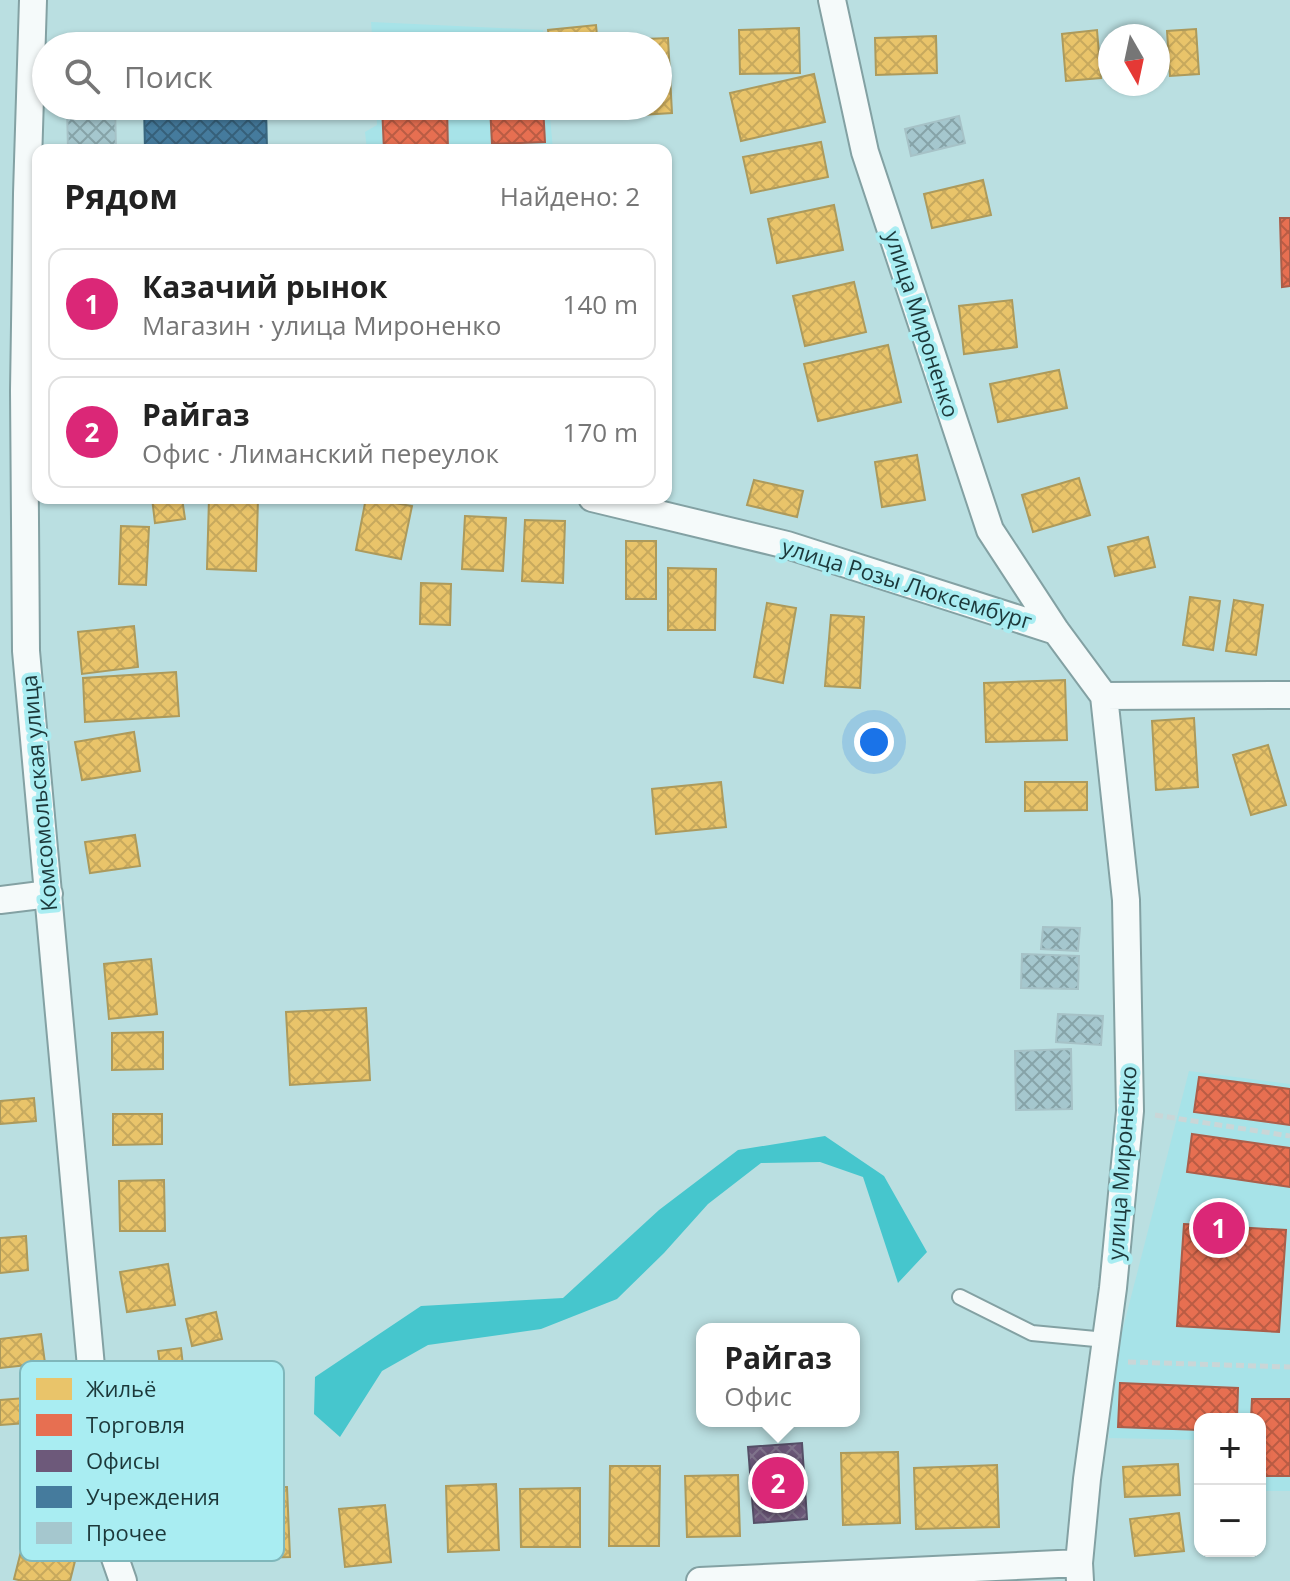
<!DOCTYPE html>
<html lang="ru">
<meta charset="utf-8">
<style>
:root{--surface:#fff;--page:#f2f2f2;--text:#222;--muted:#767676;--line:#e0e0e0;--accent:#db2777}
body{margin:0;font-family:"Open Sans",sans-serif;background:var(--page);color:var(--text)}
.controls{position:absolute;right:24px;bottom:24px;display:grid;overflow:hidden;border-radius:16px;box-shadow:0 2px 6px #0004}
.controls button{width:72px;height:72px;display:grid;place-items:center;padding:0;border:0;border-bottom:2px solid var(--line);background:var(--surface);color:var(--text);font:40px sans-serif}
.compass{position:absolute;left:1098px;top:24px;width:72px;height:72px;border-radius:50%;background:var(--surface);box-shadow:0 2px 6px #0004;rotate:171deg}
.you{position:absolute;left:874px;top:742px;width:28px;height:28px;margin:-20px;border:6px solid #fff;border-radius:50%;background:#1a73e8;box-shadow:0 0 0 12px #1a73e833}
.badge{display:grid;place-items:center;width:52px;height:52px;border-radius:50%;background:var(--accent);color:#fff;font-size:26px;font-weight:700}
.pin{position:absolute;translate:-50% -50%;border:4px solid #fff;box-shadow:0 2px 8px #0006}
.popup{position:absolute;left:696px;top:1323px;width:164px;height:104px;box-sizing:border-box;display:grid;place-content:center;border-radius:16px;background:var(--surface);filter:drop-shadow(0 2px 6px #0005);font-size:26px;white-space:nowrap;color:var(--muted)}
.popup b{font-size:30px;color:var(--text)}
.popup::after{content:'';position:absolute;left:50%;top:100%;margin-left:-16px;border:16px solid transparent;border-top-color:var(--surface)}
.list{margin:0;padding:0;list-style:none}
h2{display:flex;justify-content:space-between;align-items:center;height:104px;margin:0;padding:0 32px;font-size:34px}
h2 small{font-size:26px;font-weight:400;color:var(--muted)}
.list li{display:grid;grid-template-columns:52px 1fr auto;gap:24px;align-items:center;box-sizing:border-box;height:112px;margin:0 16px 16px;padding:0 16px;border:2px solid var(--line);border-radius:16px}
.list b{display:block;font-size:30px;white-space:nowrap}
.list p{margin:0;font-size:26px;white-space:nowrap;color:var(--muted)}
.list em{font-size:26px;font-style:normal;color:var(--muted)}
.icon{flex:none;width:44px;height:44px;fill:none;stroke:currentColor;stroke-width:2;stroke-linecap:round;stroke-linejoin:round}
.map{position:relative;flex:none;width:1290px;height:1581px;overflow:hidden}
.search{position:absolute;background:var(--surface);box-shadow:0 2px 6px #0004;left:32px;top:32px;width:640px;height:88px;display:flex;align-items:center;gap:20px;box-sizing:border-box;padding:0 28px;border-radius:44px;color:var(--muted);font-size:30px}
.panel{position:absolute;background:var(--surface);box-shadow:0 2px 6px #0004;left:32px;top:144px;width:640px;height:360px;border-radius:16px}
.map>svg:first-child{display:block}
</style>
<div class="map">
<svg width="1290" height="1581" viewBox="0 0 1290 1581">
<defs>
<pattern id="homes-cross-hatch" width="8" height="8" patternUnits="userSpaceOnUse" patternTransform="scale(2)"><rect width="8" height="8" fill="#e9c46a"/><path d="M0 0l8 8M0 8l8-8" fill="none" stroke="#c7a95d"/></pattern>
<pattern id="shops-cross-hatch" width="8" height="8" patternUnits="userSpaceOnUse" patternTransform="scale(2)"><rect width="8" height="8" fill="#e76f51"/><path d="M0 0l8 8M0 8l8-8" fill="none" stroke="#ba5c44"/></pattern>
<pattern id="offices-cross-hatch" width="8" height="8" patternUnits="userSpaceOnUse" patternTransform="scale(2)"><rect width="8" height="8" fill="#6d597a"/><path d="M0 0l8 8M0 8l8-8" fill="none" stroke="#80748c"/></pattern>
<pattern id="public-cross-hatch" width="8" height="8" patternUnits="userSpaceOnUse" patternTransform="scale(2)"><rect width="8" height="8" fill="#457b9d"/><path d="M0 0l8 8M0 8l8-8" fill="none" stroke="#36607a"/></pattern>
<pattern id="building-cross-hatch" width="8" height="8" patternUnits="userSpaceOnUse" patternTransform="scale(2)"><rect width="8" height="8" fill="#a5c7ce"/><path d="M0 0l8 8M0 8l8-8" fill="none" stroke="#86a3a8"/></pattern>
</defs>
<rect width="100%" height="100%" fill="#badfe1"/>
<path fill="#a7e3e8" d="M371,22L543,30L544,46H373Z
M376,106H549L553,150H367L365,132L377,125Z
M1189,1071L1290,1084V1491H1260V1419H1200V1440L1109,1438L1112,1371Z"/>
<path fill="#46c6cd" d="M825,1136L884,1176L927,1252L898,1283L863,1177L820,1162L761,1163L708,1204L664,1253L617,1299L541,1329L428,1345L382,1371L340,1437L314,1414L315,1377L421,1306L563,1298L659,1210L738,1150Z"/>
<path fill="url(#homes-cross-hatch)" stroke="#ac9a5c" stroke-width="2" d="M596,25L598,46H550L548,30Z
M799,28L800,73L740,74L739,30Z
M1196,29L1199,74L1170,76L1167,31Z
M1097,30L1101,78L1066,81L1062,34Z
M936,36L937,73L876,75L875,38Z
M330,37V46H281V38Z
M668,38L672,113L625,116V106H658V46H621V40Z
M814,74L825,122L741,141L730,93Z
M821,142L828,177L751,193L743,157Z
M983,180L991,215L932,228L924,194Z
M834,205L843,250L777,263L768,219Z
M854,282L866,332L805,346L793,296Z
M1012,300L1017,347L964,354L959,306Z
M888,345L901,402L818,421L804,364Z
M1059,370L1067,408L998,422L990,384Z
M917,455L925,500L882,507L875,462Z
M1079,478L1090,515L1033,532L1022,495Z
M754,480L803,491L797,517L747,505Z
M152,498H182L185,519L155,523Z
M209,498H258L256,571L207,569Z
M366,498L412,506L401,559L356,550Z
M465,516L506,518L503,571L462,569Z
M525,520L565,521L563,583L522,581Z
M121,526L149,527L146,585L119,584Z
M1148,537L1155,567L1115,576L1108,547Z
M626,541H656V599H626Z
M668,568L716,569L715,630H668Z
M421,583L451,584L450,625L420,624Z
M1190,597L1220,601L1213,650L1183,645Z
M1234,600L1263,605L1256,655L1226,651Z
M767,603L796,608L783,683L754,677Z
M831,615L864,617L860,688L825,686Z
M134,626L138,667L82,674L78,632Z
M176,672L179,716L85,722L83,678Z
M1065,680L1067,740L986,742L984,683Z
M1194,718L1198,787L1156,790L1152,721Z
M134,732L140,771L82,780L75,742Z
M1268,745L1286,805L1251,815L1233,755Z
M721,782L726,827L656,834L652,789Z
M1025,782H1087V810L1025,811Z
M135,835L140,866L90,873L85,842Z
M151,959L157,1014L109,1019L104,964Z
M366,1008L370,1080L290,1085L286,1012Z
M163,1032V1069L112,1070V1033Z
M34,1098L36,1121L0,1124V1101Z
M113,1114H162V1144L113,1145Z
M164,1180L165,1231H120L119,1181Z
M26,1236L28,1270L0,1273V1238Z
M168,1264L175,1305L127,1312L120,1272Z
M216,1312L222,1339L192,1346L186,1319Z
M41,1334L45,1363L0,1368V1339Z
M181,1348L185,1383L163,1386L158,1351Z
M38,1397L40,1422L0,1425V1400Z
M898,1452L900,1523L843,1525L841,1453Z
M1178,1464L1180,1495L1125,1497L1123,1467Z
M997,1465L999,1527L916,1529L914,1468Z
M610,1466H660L659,1546H609Z
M200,1475L206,1516L154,1524L149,1482Z
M738,1475L740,1536L687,1537L685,1476Z
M496,1484L499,1550L448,1552L446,1486Z
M287,1487L290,1557L224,1559L221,1490Z
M580,1488V1547H521L520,1489Z
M36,1492L89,1505L70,1581H23L14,1579Z
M385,1505L391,1562L345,1567L339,1509Z
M1179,1513L1184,1551L1135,1556L1130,1519Z"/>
<path fill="url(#shops-cross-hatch)" stroke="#aa5e4a" stroke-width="2" d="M382,106H447L448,150H384Z
M490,106H543L545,142L492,144Z
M1280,218H1290V286L1282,287Z
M1199,1077L1290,1089V1125L1194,1112Z
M1192,1134L1290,1148V1187L1187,1172Z
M1184,1224L1286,1230L1279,1332L1177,1326Z
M1120,1383L1238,1388L1237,1419H1200V1430L1118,1427Z
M1252,1399H1290V1476H1260V1419H1251Z"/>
<path fill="url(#offices-cross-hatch)" stroke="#554f67" stroke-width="2" d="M802,1443L807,1519L754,1523L748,1447Z"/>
<path fill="url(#public-cross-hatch)" stroke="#39677f" stroke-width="2" d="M144,106H266L267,150H145Z"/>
<path fill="url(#building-cross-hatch)" stroke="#a6c2c7" stroke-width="2" d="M67,106H115L116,150H68Z
M959,116L965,143L911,156L905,129Z
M1043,927L1080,928L1078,951L1041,949Z
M1022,954L1079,956L1078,989L1021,988Z
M1058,1014L1103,1016L1101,1045L1056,1042Z
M1071,1049L1072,1109L1016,1110L1015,1051Z"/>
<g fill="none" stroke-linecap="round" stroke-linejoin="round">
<g stroke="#83a1a3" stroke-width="18">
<path id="lane" d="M960,1297L1032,1333L1106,1340"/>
</g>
<g stroke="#83a1a3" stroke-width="30">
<path id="street" d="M33,0L27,194L24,391L26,651L106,1532L123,1581
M832,0L865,152L990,530L1056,631L1104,696L1126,900L1130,1111L1113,1288L1087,1479L1079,1563L1080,1581
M592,498L787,545L1056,631
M1104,696L1290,695
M0,900L49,894
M700,1581L1079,1563"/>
</g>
<path stroke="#cad6d7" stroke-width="5" stroke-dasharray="8 4" stroke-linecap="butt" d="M1155,1115L1290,1136
M1128,1362L1290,1367"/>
<use href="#lane" stroke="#f5fafa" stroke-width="14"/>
<use href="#street" stroke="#f5fafa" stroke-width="26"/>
</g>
<g text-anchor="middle" stroke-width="8" stroke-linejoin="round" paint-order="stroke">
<g font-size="22" fill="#1c383a" stroke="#a9edf2">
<text transform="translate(922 324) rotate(72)" y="8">улица Мироненко</text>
<text transform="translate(907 584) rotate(17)" y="8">улица Розы Люксембург</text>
<text transform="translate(39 793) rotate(-95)" y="8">Комсомольская улица</text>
<text transform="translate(1122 1163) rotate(-86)" y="8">улица Мироненко</text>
</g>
</g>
<rect x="20" y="1361" width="264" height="200" rx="12" fill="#a9edf2" stroke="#7fb7bb" stroke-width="2"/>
<rect x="36" y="1378" width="36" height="22" fill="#e9c46a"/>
<rect x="36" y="1414" width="36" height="22" fill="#e76f51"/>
<rect x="36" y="1450" width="36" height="22" fill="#6d597a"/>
<rect x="36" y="1486" width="36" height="22" fill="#457b9d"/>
<rect x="36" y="1522" width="36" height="22" fill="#a5c7ce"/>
<g font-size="22" fill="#1c383a">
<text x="86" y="1397">Жильё</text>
<text x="86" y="1433">Торговля</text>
<text x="86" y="1469">Офисы</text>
<text x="86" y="1505">Учреждения</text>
<text x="86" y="1541">Прочее</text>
</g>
</svg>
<div class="controls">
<button>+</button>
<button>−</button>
</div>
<svg class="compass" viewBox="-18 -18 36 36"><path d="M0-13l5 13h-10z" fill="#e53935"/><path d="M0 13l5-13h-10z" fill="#767676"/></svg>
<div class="you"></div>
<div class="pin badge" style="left:1219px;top:1228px">1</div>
<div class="pin badge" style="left:778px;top:1483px">2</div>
<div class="popup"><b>Райгаз</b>Офис</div>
<div class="search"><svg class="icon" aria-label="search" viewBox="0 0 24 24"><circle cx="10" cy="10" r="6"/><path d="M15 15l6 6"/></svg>Поиск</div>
<section class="panel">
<h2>Рядом<small>Найдено: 2</small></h2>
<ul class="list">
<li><span class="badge">1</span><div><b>Казачий рынок</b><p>Магазин · улица Мироненко</p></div><em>140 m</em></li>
<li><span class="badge">2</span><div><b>Райгаз</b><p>Офис · Лиманский переулок</p></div><em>170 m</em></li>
</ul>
</section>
</div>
